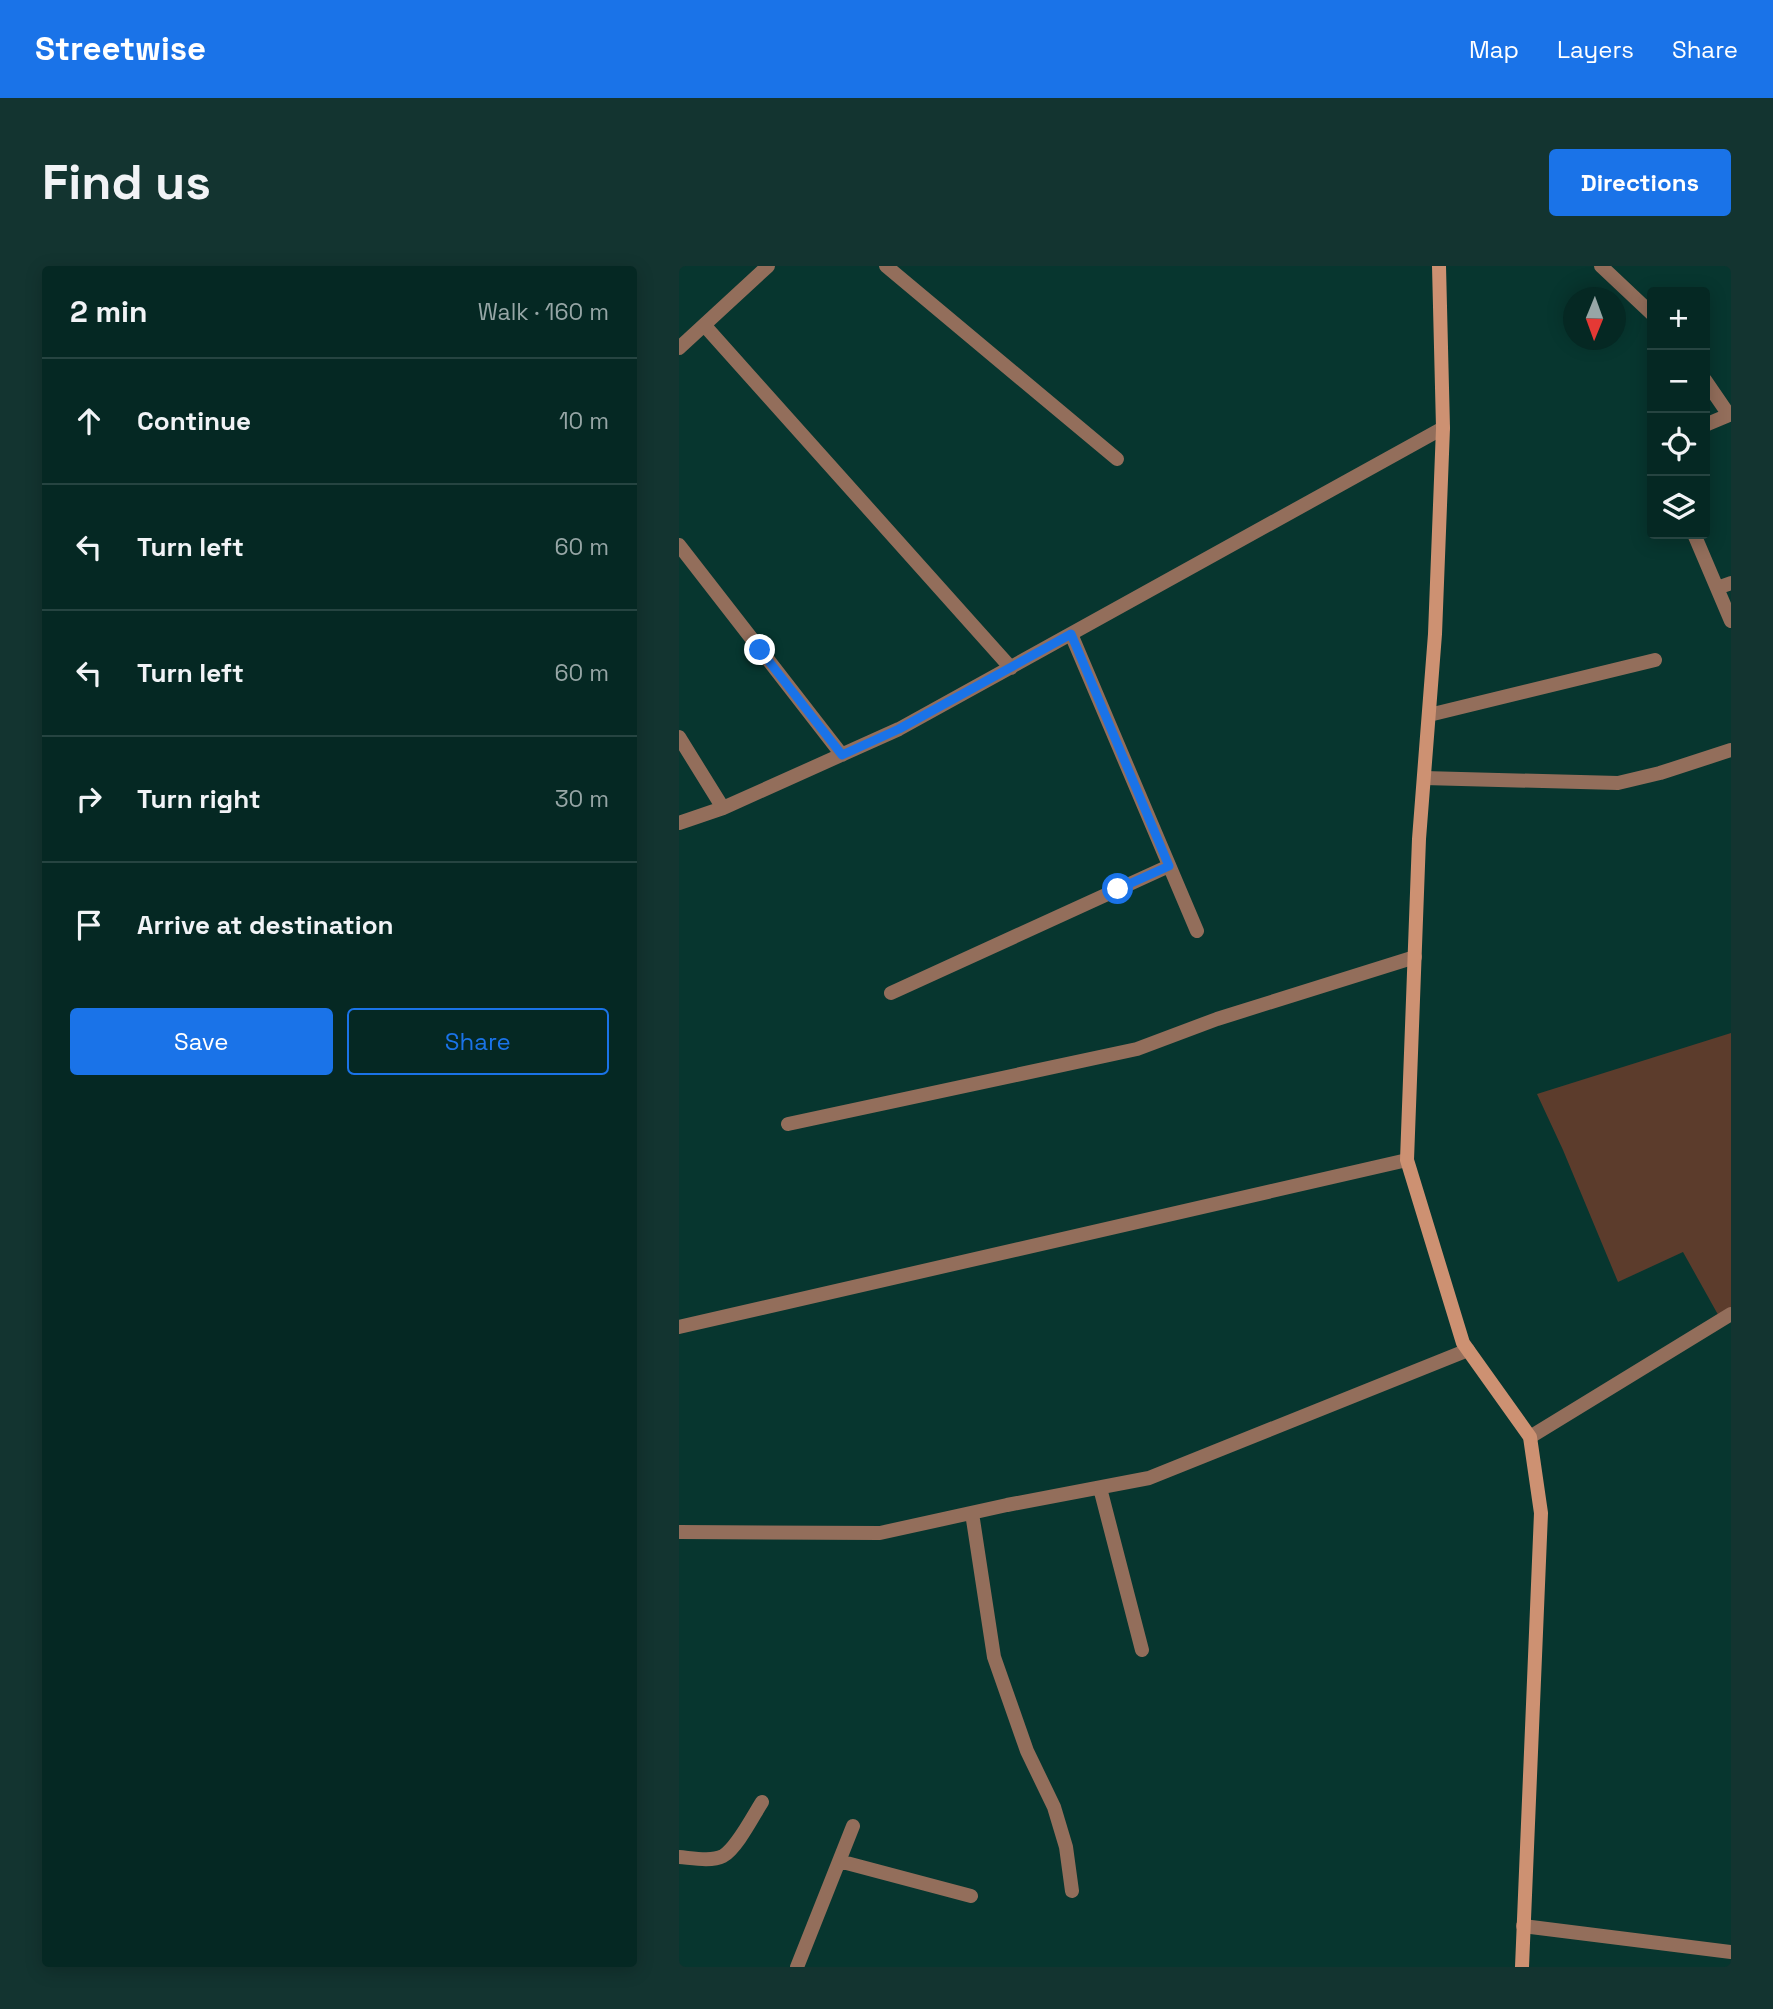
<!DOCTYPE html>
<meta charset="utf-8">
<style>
:root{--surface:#052823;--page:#133430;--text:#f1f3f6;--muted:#97a6a6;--line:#264441;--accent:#1a73e8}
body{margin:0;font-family:"Space Grotesk",sans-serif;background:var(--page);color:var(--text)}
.controls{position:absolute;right:21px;top:21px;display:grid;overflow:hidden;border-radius:7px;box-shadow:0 4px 18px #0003}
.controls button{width:63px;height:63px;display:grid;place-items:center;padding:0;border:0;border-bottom:2px solid var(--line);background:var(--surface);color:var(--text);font:35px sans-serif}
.compass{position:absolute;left:884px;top:21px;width:63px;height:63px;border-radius:50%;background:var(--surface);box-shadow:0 4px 18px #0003;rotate:181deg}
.stop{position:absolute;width:21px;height:21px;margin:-16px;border:5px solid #1a73e8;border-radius:50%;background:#fff}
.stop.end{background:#1a73e8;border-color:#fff;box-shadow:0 2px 7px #0008}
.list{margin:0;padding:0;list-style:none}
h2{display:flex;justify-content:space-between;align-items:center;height:91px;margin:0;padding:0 28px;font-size:30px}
h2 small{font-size:23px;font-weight:400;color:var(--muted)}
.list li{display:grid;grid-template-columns:46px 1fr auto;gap:21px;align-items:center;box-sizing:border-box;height:126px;padding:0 28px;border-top:2px solid var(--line)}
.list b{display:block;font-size:26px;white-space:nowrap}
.list em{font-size:23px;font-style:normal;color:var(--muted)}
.actions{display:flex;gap:14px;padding:21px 28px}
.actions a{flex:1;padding:16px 0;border:2px solid var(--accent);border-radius:7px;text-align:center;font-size:24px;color:var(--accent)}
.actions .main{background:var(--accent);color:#fff}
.icon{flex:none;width:38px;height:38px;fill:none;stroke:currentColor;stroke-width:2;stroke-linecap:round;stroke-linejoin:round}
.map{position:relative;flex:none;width:1052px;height:1701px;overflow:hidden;border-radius:7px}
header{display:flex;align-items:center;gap:42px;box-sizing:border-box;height:98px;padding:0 35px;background:var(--accent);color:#fff}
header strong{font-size:33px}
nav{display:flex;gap:38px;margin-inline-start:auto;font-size:24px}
.intro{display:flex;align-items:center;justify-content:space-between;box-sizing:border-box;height:168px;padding:0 42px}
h1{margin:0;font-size:49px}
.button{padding:18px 32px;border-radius:7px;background:var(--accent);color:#fff;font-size:24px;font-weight:700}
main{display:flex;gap:42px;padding:0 42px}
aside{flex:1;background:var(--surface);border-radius:7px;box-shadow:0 4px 18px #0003}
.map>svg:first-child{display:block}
</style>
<header>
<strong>Streetwise</strong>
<nav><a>Map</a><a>Layers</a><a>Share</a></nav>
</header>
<div class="intro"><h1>Find us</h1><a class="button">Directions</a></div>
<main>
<aside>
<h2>2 min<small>Walk · 160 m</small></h2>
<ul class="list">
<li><svg class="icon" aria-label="ahead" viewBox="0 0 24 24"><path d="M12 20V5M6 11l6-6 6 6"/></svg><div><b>Continue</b></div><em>10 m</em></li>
<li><svg class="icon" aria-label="left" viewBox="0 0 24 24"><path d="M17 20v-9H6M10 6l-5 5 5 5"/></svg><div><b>Turn left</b></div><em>60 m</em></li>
<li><svg class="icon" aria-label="left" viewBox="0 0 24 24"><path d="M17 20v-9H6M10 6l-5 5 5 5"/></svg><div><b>Turn left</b></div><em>60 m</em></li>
<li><svg class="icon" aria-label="right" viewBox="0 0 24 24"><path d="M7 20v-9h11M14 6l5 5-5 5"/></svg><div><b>Turn right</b></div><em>30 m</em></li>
<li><svg class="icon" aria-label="arrive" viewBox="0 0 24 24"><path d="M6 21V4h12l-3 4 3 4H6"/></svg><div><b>Arrive at destination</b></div></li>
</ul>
<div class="actions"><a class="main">Save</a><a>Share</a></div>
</aside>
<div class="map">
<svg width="1052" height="1701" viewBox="0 0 1052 1701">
<rect width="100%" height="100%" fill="#07362f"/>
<path fill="#5c3c2c" d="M1052,767V1048L1042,1054L1004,986L939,1016L884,884L858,828Z"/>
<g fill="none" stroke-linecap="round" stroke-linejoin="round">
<path stroke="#936e5b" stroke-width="14" d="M207,0L438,193
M922,0L973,48
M26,60L332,402
M0,82L89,0
M1026,114L1050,149L1052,148
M1026,159L1050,149
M1015,268L1052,355
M0,279L163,489
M1038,322L1052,317
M392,368L518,665
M750,449L976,394
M0,471L44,542
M745,512L939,517L981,507L1052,484
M0,557L44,542L220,463L764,162
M212,727L490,600
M109,858L458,783L538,753L736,691
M0,1061L728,894
M851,1171L1052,1048
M421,1222L463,1384
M293,1247L315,1391L348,1485L375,1541L387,1581L393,1625
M0,1266L201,1267L328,1239L470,1212L789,1084
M0,1591C13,1592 32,1596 44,1590C58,1582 74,1550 83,1536
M160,1595L292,1630
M844,1660L1052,1686
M118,1701L174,1560"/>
<path stroke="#cd9172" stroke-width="14" d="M760,0L764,162L756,368L740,573L728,894L784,1077L851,1171L862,1247L843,1701"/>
</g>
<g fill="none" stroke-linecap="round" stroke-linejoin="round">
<path stroke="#1a73e8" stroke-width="9" d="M81,384L163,489L220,463L392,368L490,600L439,623"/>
</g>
</svg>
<div class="controls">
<button>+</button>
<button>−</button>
<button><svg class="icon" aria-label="locate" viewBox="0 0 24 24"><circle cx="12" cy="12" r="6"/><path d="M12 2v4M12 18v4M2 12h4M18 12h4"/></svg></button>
<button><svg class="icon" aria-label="layers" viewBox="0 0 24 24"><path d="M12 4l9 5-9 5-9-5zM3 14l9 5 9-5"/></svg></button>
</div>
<svg class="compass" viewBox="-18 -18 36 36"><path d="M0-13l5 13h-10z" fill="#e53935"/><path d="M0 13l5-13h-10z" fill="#97a6a6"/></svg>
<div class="stop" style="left:439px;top:623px"></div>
<div class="stop end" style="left:81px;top:384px"></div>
</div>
</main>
